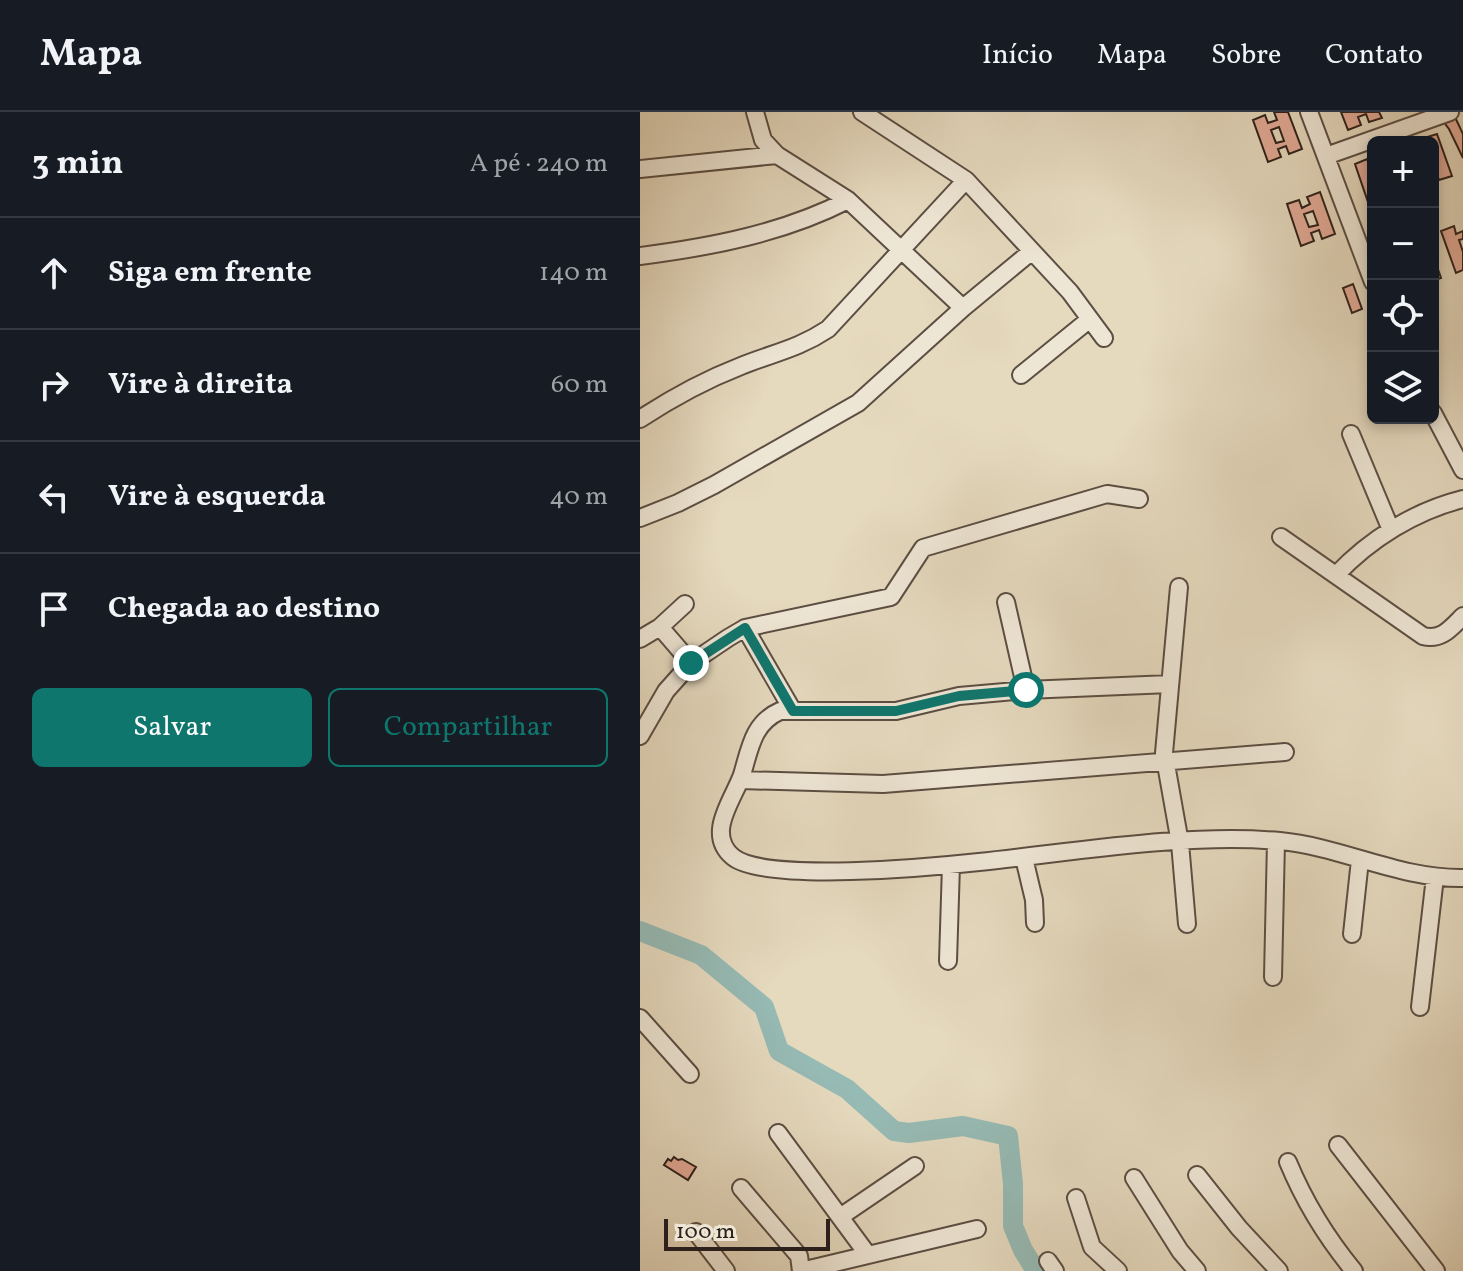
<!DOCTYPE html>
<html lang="pt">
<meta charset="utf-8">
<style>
:root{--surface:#171b24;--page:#242831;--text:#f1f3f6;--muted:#9ea1a6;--line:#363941;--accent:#0f766e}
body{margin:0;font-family:Vollkorn,serif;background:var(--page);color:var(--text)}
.controls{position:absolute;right:24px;top:24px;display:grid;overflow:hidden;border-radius:12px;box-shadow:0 4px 12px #0003}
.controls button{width:72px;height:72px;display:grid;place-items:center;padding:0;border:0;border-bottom:2px solid var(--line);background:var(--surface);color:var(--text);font:40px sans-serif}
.scale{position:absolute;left:24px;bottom:20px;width:166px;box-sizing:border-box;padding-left:8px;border:4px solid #2e201a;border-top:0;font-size:22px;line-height:28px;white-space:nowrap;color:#2e201a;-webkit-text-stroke:6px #eee6d5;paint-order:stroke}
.stop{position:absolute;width:24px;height:24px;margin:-18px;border:6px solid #0f766e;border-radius:50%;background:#fff}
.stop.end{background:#0f766e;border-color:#fff;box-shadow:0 2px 8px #0008}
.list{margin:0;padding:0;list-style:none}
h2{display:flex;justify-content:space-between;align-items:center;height:104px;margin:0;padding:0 32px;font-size:34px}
h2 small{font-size:26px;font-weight:400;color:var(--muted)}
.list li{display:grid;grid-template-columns:52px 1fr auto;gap:24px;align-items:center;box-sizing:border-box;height:112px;padding:0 32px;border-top:2px solid var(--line)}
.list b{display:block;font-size:30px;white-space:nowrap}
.list em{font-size:26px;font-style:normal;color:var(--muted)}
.actions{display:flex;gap:16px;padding:24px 32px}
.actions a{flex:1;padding:18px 0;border:2px solid var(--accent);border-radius:12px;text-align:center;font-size:28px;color:var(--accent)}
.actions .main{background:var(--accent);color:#fff}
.icon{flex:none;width:44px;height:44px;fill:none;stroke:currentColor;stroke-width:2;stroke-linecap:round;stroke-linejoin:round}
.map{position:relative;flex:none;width:823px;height:1159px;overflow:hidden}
header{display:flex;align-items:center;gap:48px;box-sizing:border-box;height:112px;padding:0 40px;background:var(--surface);border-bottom:2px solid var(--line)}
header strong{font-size:38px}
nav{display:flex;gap:44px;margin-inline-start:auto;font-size:28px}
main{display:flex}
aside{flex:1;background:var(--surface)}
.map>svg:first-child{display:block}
</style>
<header>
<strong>Mapa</strong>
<nav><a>Início</a><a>Mapa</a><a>Sobre</a><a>Contato</a></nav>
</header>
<main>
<aside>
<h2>3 min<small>A pé · 240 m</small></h2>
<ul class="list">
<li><svg class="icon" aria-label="ahead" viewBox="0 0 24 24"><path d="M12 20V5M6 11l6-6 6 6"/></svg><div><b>Siga em frente</b></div><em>140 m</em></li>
<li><svg class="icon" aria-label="right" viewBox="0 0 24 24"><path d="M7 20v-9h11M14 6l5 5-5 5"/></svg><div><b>Vire à direita</b></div><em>60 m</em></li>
<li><svg class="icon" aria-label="left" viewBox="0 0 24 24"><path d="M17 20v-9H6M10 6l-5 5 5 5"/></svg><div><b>Vire à esquerda</b></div><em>40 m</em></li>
<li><svg class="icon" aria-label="arrive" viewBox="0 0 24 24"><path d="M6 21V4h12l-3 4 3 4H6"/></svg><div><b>Chegada ao destino</b></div></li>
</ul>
<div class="actions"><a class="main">Salvar</a><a>Compartilhar</a></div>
</aside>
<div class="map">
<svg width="823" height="1159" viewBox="0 0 823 1159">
<rect width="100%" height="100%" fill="#e5d9be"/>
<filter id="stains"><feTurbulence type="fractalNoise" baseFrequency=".0025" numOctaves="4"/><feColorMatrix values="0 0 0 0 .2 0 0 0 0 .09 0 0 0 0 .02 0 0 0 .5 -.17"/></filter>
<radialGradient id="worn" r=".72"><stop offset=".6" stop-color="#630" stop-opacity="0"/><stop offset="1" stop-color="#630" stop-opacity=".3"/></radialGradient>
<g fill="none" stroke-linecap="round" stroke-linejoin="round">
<path stroke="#96bab4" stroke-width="20" d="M0,819L61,843L124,895L139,939L207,977L254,1019L269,1021L323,1014L368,1024L373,1072V1114L383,1138L396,1159"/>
</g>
<path fill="#e2aa96" stroke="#2e201a" stroke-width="2" fill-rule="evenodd" d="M634,0H648L662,37L649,42L646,34L638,37L641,45L628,50L613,8L625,3L628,11L637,8ZM639,15L644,29L636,31L631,18Z
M701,0H739L742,6L729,10L726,2L718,5L721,13L708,18Z
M814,3L823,22V46L809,17L802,8Z
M797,22L812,64L799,68L796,60L793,61V30H786L784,26Z
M727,47L730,55L733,54V92L729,93L715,52Z
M680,80L695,122L682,127L679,118L671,121L674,129L661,134L647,92L659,88L662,96L670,92L667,85ZM673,99L678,113L669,115L664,102Z
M814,114L816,122L823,119V127L819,128L823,140V158L816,161L801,119Z
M793,143L801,166L793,169Z
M713,172L722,197L712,201L703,176Z
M34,1045L38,1048L42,1047L56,1055L48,1068L24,1053L28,1047L31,1049Z"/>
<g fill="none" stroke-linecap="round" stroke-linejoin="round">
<g stroke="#5c4e43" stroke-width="20">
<path id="minor" d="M115,0L123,28L137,43L208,88L323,196
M222,0L326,68
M669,0L733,170
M686,44L810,0
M0,57L137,43
M0,144C71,135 144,121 208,88
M381,263L450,207
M793,301L823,358
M0,307C32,286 65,268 101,254C133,241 158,237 188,217L326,68L430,180L464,226
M711,322L751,418
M0,406L38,391L74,373L218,291L323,196L392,139
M641,425L783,524C801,529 811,516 823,504
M696,463C730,427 775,399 823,387
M539,475L524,641L540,731L547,812
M366,490L386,578
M20,515L51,551
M105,516L153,599
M0,527L20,515L45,492
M530,572L386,578L319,584L256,599H140C113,611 110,636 102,663C93,688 65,722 93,745C125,771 293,755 339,750C435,740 544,721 640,729C703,735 759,767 823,766
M0,624L26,579L51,551L88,526L105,516L251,485L283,436L467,382L499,387
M100,668L243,672L645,640
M384,746L394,788L395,811
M712,822L720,748
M308,849L311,753
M633,865L636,729
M780,895L795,765
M0,906L50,962
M138,1021L228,1143
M698,1033L796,1159
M648,1050C665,1091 686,1125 714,1159
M557,1063L599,1116L639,1159
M494,1066L540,1139L557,1159
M101,1076L159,1144L161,1159
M436,1086L452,1135L478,1159
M200,1105L275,1054
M56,1120L86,1159
M408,1149L415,1159
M161,1159L337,1117"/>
</g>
<use href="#minor" stroke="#eee6d5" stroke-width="16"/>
</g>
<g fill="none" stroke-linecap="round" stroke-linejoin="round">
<path stroke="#0f766e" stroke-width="10" d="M51,551L105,516L153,599H256L319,584L386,578"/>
</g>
<rect width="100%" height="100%" filter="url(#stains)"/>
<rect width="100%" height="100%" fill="url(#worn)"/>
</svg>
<div class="controls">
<button>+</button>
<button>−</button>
<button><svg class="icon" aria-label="locate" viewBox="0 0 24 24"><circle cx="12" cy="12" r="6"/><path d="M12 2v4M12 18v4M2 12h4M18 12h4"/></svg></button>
<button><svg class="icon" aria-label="layers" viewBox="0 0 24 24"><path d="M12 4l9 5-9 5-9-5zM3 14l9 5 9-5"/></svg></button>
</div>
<div class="scale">100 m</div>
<div class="stop" style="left:386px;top:578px"></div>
<div class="stop end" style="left:51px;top:551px"></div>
</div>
</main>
